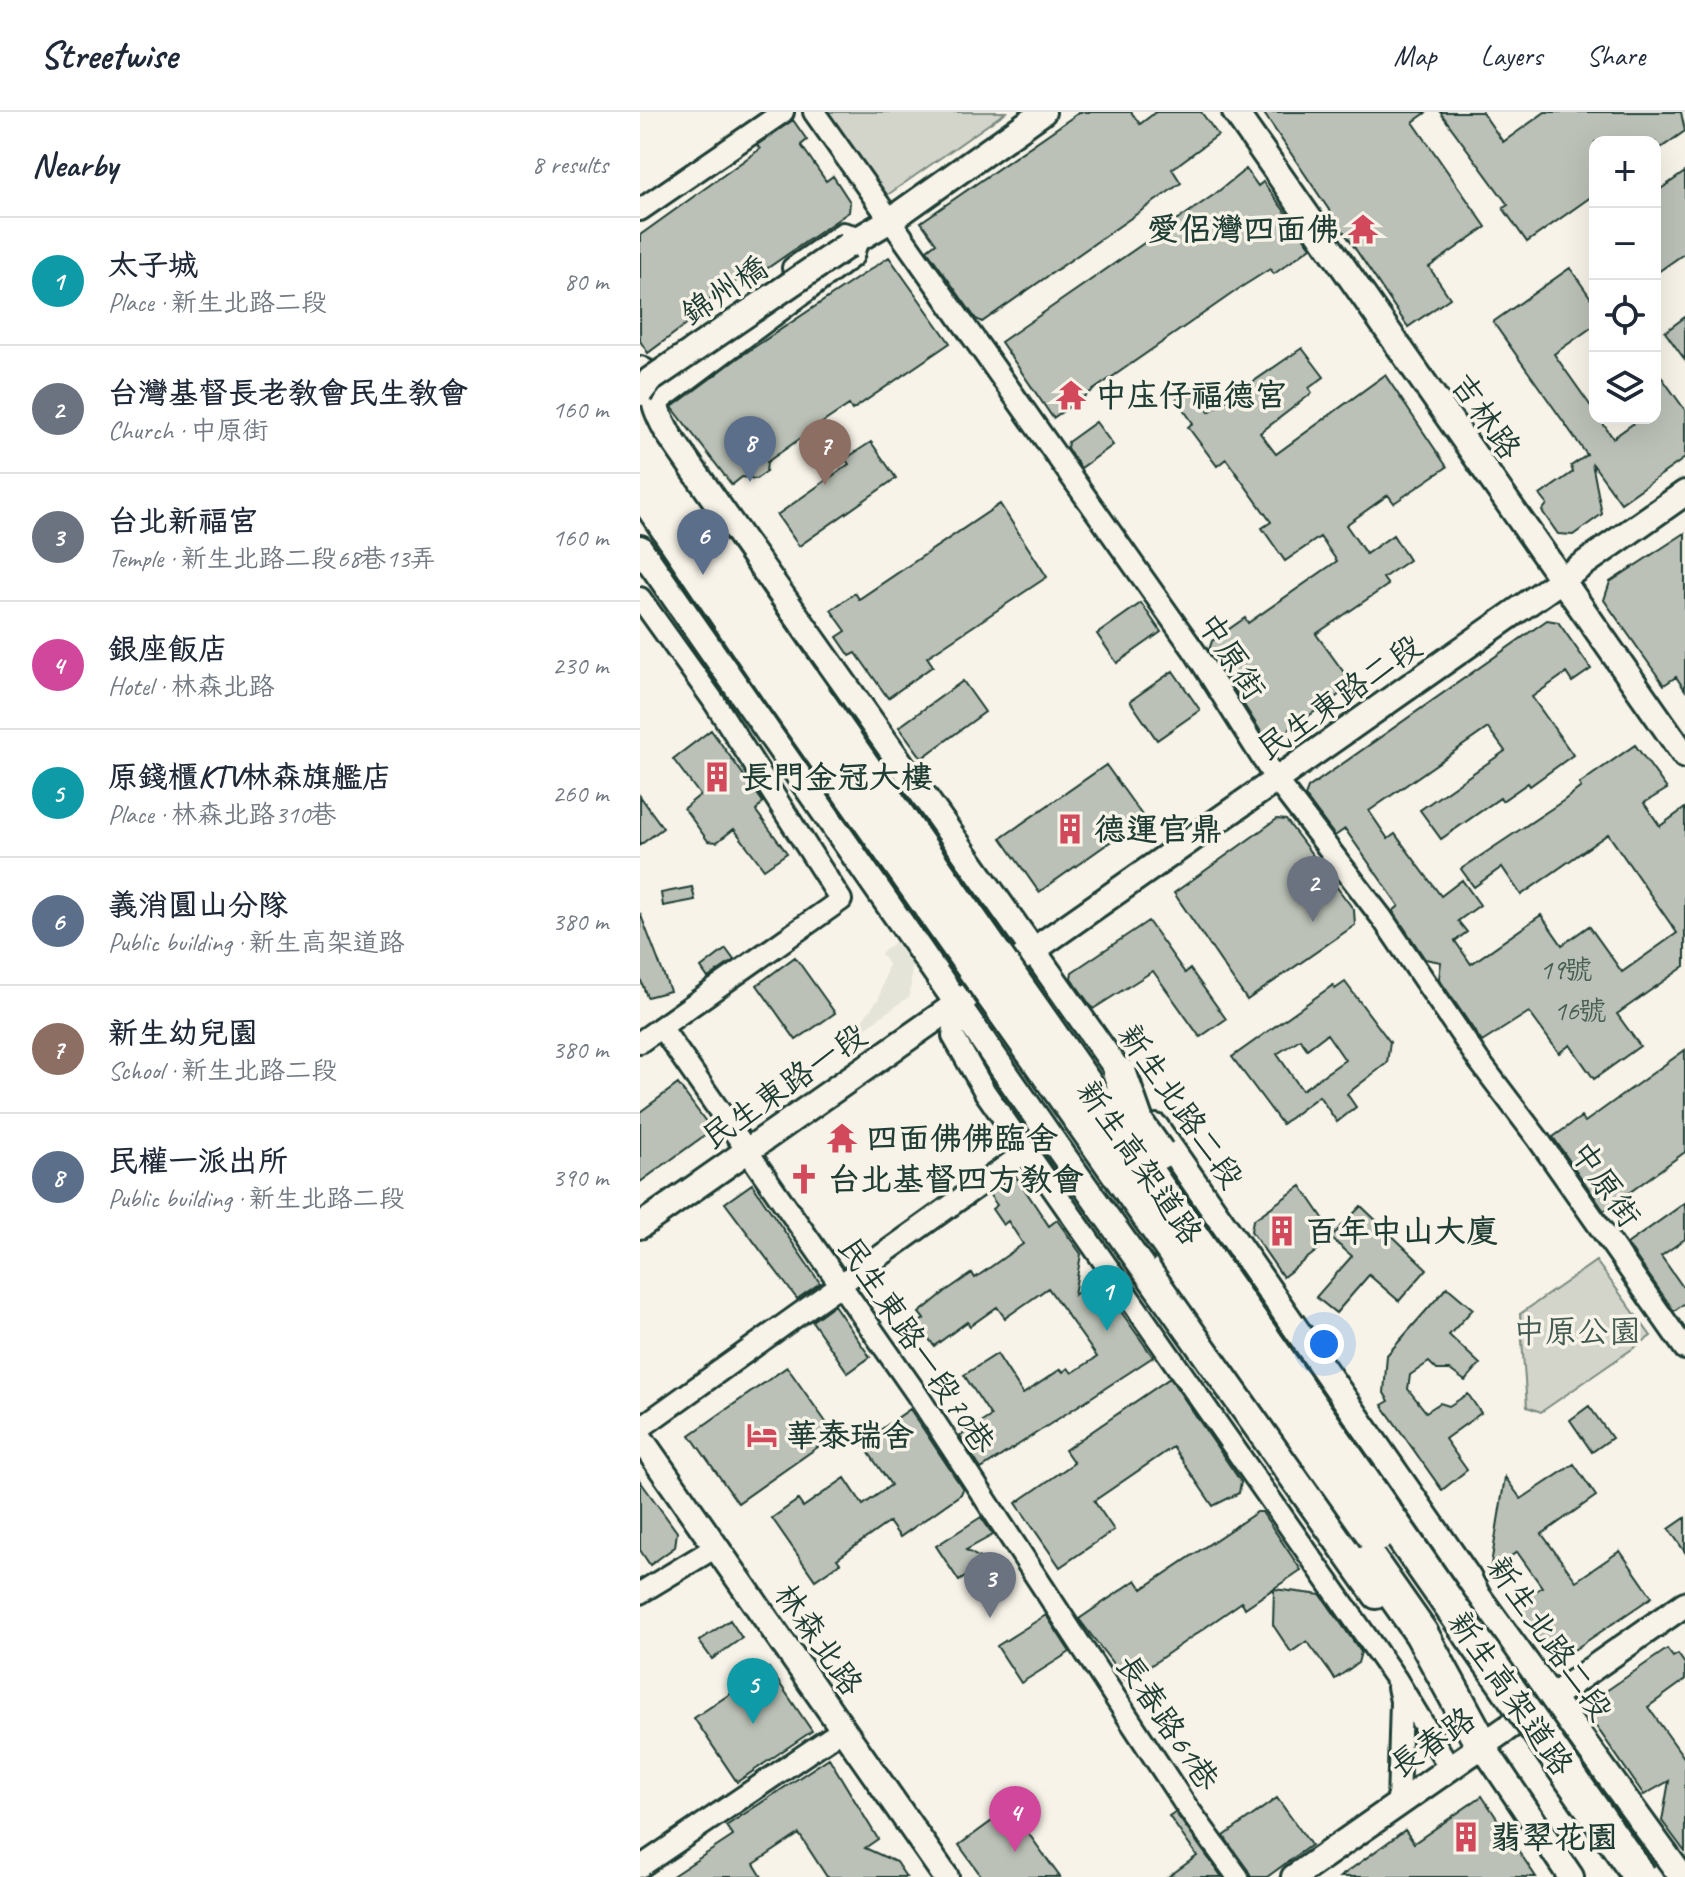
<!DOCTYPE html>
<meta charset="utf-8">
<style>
:root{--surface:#fff;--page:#f6f6f7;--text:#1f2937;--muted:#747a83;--line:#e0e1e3;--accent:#2563eb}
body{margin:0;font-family:Caveat,"LXGW WenKai TC",sans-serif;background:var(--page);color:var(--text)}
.controls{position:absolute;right:24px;top:24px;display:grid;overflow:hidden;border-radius:16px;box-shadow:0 8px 32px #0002}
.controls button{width:72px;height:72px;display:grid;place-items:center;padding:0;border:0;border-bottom:2px solid var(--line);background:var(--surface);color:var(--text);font:40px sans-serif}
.you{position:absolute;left:684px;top:1232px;width:28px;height:28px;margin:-20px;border:6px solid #fff;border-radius:50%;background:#1a73e8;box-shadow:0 0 0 12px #1a73e833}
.badge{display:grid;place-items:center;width:52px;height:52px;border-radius:50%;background:var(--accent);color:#fff;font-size:26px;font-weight:700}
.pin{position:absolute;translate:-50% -66px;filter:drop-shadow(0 2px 4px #0008)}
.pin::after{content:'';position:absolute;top:42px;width:28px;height:24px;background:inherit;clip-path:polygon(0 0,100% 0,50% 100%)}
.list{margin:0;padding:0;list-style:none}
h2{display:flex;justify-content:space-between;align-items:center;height:104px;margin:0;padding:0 32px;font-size:34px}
h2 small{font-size:26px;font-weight:400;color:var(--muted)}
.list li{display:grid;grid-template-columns:52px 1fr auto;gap:24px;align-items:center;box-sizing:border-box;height:128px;padding:0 32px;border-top:2px solid var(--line)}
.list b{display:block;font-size:30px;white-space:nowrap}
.list p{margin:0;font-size:26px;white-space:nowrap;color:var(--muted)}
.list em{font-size:26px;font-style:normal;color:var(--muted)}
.icon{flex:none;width:44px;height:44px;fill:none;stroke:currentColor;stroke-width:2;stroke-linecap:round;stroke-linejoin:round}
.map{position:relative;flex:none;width:1045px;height:1765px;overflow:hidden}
header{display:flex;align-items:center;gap:48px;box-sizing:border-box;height:112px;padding:0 40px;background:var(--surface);border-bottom:2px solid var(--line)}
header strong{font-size:38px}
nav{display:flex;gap:44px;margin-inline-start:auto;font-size:28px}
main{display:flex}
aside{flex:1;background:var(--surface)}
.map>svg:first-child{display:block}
</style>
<header>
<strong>Streetwise</strong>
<nav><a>Map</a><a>Layers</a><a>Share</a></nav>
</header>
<main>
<aside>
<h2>Nearby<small>8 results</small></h2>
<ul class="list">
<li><span class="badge" style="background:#0f9aa8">1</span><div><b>太子城</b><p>Place · 新生北路二段</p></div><em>80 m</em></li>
<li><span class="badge" style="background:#6b7280">2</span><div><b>台灣基督長老教會民生教會</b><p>Church · 中原街</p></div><em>160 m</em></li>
<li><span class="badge" style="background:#6b7280">3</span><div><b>台北新福宮</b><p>Temple · 新生北路二段68巷13弄</p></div><em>160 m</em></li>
<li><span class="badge" style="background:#d1479c">4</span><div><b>銀座飯店</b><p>Hotel · 林森北路</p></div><em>230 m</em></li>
<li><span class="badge" style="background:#0f9aa8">5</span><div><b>原錢櫃KTV林森旗艦店</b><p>Place · 林森北路310巷</p></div><em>260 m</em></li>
<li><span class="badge" style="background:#5c6f8a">6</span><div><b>義消圓山分隊</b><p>Public building · 新生高架道路</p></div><em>380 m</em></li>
<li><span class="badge" style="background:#8d6e63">7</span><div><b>新生幼兒園</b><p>School · 新生北路二段</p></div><em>380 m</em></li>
<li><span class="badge" style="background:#5c6f8a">8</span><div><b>民權一派出所</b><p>Public building · 新生北路二段</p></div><em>390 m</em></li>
</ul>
</aside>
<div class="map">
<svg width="1045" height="1765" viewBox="0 0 1045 1765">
<rect width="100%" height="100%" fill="#f7f3e8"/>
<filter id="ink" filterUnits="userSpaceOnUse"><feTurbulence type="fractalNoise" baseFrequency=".0125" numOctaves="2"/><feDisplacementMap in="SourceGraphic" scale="16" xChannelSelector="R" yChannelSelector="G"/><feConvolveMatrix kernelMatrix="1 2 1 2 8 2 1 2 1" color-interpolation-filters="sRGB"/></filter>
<g filter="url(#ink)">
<path fill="#e5e4d9" d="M255,830L272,853L270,884L207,929L239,886L248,853L241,841Z"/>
<path fill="#d3d5ca" stroke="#79897f" stroke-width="2" d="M181,0H366L246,84Z
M956,1149L1011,1224L901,1300L887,1295L880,1202Z"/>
<path fill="#bbc1b6" stroke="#1f3d34" stroke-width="2" fill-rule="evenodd" d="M440,0H491L500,12L516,0H561L578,23L532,57L541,71L342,210L336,207L287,138L296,131L281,110Z
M623,0H787L773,10L846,115L789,155L810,186L768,215Z
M800,0H842L863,30L905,0H1041L1045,19L1015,40V30H955V82L887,130L863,96L868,93Z
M153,8L167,28L161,33L186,69L193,64L210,90L209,100L119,162L115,156L68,189L71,194L8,241L0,229V123L120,37L117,33Z
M606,57L618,74L623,70L671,135L634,162L630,157L603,174L413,306L361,230L575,82Z
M1045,60V141L1015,162V81Z
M249,145L310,231L212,298L209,293L185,309L127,350L126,360L116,367L102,365L92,373L32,295L98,246Z
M930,156L955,192V213L914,242L955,300V306H959L973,326L1001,306H1015V256L1045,298V346L981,391L952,351L962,402L933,423L918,422L902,399L907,392L900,383L933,360L931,354L947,343L853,210Z
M1045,205V248L1025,220Z
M662,236L684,265L669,276L672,281L620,321L636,342L745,263L807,355L754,391L748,383L706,413L726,442L753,423L769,448L743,466L748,473L676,522L713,573L634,628L625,626L569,538L572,529L605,506L608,511L697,449L680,425L645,449L622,416L631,410L586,347L577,354L548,315L553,311L536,287L553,276L569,300Z
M456,310L473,333L441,356L427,336L428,330Z
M231,330L256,366L159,434L137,403L209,352L205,347Z
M360,392L407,465L287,545L293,554L248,586L216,541L210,544L197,525L206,519L191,498L215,481L219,487Z
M1045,421V578L1036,565L1024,573L964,488L970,470Z
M501,491L521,520L477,551L457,522Z
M907,508L918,510L951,557L932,570L926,561L892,585L933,643L890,674L888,671L862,689L860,686L801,727L780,698L865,639L848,616L729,699L748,727L755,722L801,784L822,768L840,793L818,809L827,820L815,829L831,852L901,803L922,833L949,814L982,860L1037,821L968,722L881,783L862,755L834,775L821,757L923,689L941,675L939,672L995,633L1027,677L1004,691L1020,714L1045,696V854L977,902L1000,934L954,967L930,933L919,941L889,900L842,930L799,867L801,850L785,847L753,799L759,794L705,717L695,724L665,684L668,676Z
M533,559L560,598L517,628L490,589Z
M323,569L345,600L282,646L259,615Z
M71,618L123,690L116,699L147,741L124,757L94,717L77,730L68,729L44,696L60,683L33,647Z
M466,653L504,706L399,780L361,726Z
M0,684L23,716L0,733Z
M637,707L646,708L714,798L715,813L607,888L534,781Z
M52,775L55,788L23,794L21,781Z
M0,801L30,879L7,885L0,866Z
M508,809L545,861L550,857L586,907L560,925L513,859L453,897L431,866L432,860Z
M86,837L94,848L68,866L61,856Z
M155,845L195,901L156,928L117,873Z
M705,870L750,930L747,951L707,982L716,995L697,1010L679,984L642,1012L592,945L693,873L695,877ZM687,922L705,948L662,978L637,942L660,927L667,937Z
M1045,938V1040L964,1099L913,1025L941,1005L945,1010Z
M38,972L72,1018L0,1070V1000Z
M375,1063L409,1114L417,1108L441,1142L434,1183L458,1167L513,1245L341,1357L320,1324L351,1304L324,1263L357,1242L383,1282L421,1257L423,1260L428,1256L432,1261L457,1245L408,1176L365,1206L357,1195L330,1214L327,1210L294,1234L278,1211L284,1207L279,1201L306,1179L332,1161L335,1166L383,1132L368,1109L363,1113L352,1097L357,1093L349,1082Z
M112,1072L180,1171L157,1187L85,1091Z
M661,1074L694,1122L721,1094L787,1157L759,1189L729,1163L696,1201L676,1185L712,1144L692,1127L643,1165L611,1119L613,1108Z
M1045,1091V1127L1021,1144L1045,1178V1191L1034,1199L987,1132Z
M807,1175L833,1197L809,1223L840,1252L825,1269L810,1258H797L789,1250L770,1263L768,1277L786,1300L800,1291L809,1294L828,1282L841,1301L805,1327L827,1358L802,1378L742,1293L749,1289L744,1281L747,1243Z
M194,1193L230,1245L208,1261L172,1209Z
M147,1255L195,1323L98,1391L50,1323Z
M530,1266L601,1370L599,1381L573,1394L533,1335L454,1389L474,1418L420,1455L376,1391L434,1351L425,1338Z
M949,1294L972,1326L952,1340L930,1308Z
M270,1297L323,1377L321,1382L260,1425L249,1410L197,1447L200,1451L175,1468L132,1406L158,1388L163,1395L205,1366L223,1393L251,1373L222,1331Z
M934,1352L956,1384L902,1422L936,1469L980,1439L1012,1485L922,1546L908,1543L874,1494L902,1475L877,1440L850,1459L865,1365L881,1387Z
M0,1369L37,1420L35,1435L10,1453L0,1438Z
M617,1400H622L661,1458L605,1496L602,1490L487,1570L439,1507L496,1468L502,1477Z
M341,1405L353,1423L326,1438L347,1450L319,1469L296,1434Z
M1045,1406V1440L1029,1417Z
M634,1477L681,1483L721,1540L718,1551L695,1567L667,1529L651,1540L633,1513Z
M406,1503L430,1540L381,1571L357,1534Z
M90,1508L102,1526L72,1547L59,1529Z
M1027,1537L1033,1545L1038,1542L1045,1552V1568L1008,1595L1045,1647V1740L1022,1709L1029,1669L1004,1683L949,1604L953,1588Z
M129,1556L172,1619L97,1670L54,1606Z
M189,1646L238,1727L225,1736L256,1750L266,1765H187L159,1722L114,1752L122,1765H31L93,1724L86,1714Z
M842,1684L896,1765H700L765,1718L774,1731Z
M637,1686L671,1733L627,1765H611L584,1724Z
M370,1696L420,1765H342L319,1733Z
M535,1700L582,1765H528L557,1744L529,1704Z"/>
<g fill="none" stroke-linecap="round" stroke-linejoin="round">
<g stroke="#1f3d34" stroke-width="26">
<path id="minor" d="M174,0L555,540L636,668L742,806L839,949L898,1027L1045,1237
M0,98L143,0
M15,292L213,144L218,125L203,121L153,156
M0,486L73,588L201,788L0,930
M318,891L313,924L345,980L756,1567L810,1656
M21,915L276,1281L544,1691L598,1765
M0,1316L387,1039
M0,1481L76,1435
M758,1575L761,1589L758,1692
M0,1755L203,1617"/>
</g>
<g stroke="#1f3d34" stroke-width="30">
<path id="tertiary" d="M595,0L1045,644
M208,133L252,107L403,0
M0,257C19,265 11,281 16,295C19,305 25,315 30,325L489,974
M0,436L413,1029L736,1484
M516,1015L828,1465L838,1484L1042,1765
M0,1114L1045,381
M0,1326L306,1765
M834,1621L931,1765
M654,1765L1045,1492"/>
</g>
<g stroke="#1f3d34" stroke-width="38">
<path id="trunk" d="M529,1155L551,1193L781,1521L842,1633"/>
</g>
<use href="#minor" stroke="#f7f3e8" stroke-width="20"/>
<use href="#tertiary" stroke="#f7f3e8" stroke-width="24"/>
<use href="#trunk" stroke="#f7f3e8" stroke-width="32"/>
<g stroke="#1f3d34" stroke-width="30" stroke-linecap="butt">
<path id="tertiary-bridge" d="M0,281L10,268L208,133"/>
</g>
<g stroke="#1f3d34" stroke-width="38" stroke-linecap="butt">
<path id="trunk-bridge" d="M0,335L1000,1765
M0,376L140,582L735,1425
M480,962L498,1013L518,1041"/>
</g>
<use href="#tertiary-bridge" stroke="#f7f3e8" stroke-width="24"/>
<use href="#trunk-bridge" stroke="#f7f3e8" stroke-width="32"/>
</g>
</g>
<defs>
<g id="temple-bare" transform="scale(2.4)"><path d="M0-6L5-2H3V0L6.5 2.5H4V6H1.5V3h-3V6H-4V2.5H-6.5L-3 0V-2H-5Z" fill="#d1495b" stroke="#f7f3e8" stroke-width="2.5" paint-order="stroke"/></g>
<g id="building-bare" transform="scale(2.4)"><path d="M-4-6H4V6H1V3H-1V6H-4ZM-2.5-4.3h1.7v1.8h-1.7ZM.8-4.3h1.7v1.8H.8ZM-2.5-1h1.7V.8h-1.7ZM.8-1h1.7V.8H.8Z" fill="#d1495b" stroke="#f7f3e8" stroke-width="2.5" paint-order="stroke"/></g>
<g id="church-bare" transform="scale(2.4)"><path d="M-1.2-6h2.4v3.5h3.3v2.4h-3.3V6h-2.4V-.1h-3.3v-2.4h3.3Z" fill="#d1495b" stroke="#f7f3e8" stroke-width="2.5" paint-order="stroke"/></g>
<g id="hotel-bare" transform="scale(2.4)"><path d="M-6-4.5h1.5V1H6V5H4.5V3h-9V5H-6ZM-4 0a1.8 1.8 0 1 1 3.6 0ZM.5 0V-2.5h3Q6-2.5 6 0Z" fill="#d1495b" stroke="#f7f3e8" stroke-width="2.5" paint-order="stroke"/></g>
</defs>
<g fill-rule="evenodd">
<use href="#temple-bare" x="723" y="117"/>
<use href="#temple-bare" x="431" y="283"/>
<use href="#building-bare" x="77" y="665"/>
<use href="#building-bare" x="430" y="717"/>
<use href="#temple-bare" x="202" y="1026"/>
<use href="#church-bare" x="164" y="1067"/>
<use href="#building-bare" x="642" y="1119"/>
<use href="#hotel-bare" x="122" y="1323"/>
<use href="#building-bare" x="826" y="1725"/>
</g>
<g text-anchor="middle" stroke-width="7" stroke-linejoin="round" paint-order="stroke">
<g font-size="28" fill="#465e54">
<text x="926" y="867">19號</text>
<text x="940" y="908">16號</text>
</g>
<g font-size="32" font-weight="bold" fill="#1f3d34" stroke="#f7f3e8" text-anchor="start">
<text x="699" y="128" text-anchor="end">愛侶灣四面佛</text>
<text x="455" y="294">中庒仔福德宮</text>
<text x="101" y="676">長門金冠大樓</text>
<text x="454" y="728">德運官鼎</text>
<text x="226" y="1037">四面佛佛臨舍</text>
<text x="188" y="1078">台北基督四方教會</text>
<text x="666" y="1130">百年中山大廈</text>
<text x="146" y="1334">華泰瑞舍</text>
<text x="850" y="1736">翡翠花園</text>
</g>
<g font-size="32" fill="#1f3d34" stroke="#f7f3e8">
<text transform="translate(84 178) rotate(-34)" y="11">錦州橋</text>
<text transform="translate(846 304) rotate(55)" y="11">吉林路</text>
<text transform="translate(592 544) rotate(57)" y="11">中原街</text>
<text transform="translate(699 585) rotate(-35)" y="11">民生東路二段</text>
<text transform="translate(144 974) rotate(-35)" y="11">民生東路一段</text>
<text transform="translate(541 994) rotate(55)" y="11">新生北路二段</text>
<text transform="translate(500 1050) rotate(55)" y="11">新生高架道路</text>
<text transform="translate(966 1072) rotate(55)" y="11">中原街</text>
<text transform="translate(277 1233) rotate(56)" y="11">民生東路一段70巷</text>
<text transform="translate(910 1526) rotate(55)" y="11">新生北路二段</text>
<text transform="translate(179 1527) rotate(55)" y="11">林森北路</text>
<text transform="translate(871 1581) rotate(55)" y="11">新生高架道路</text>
<text transform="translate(528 1610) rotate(56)" y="11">長春路61巷</text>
<text transform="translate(792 1630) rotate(-35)" y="11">長春路</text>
</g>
<g font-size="32" fill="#435b52" stroke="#f7f3e8">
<text x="937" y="1230">中原公園</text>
</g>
</g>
</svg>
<div class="controls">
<button>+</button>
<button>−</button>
<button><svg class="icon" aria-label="locate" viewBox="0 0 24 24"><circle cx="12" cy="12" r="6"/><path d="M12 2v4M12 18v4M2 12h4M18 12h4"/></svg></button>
<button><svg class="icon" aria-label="layers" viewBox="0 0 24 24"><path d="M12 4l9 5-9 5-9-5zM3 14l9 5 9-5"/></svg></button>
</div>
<div class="you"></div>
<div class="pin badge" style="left:467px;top:1219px;background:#0f9aa8">1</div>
<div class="pin badge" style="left:673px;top:810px;background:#6b7280">2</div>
<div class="pin badge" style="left:350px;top:1506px;background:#6b7280">3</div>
<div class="pin badge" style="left:375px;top:1740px;background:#d1479c">4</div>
<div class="pin badge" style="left:113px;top:1612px;background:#0f9aa8">5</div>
<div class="pin badge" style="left:63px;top:463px;background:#5c6f8a">6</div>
<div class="pin badge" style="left:185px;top:373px;background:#8d6e63">7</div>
<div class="pin badge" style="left:110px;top:370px;background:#5c6f8a">8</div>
</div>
</main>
